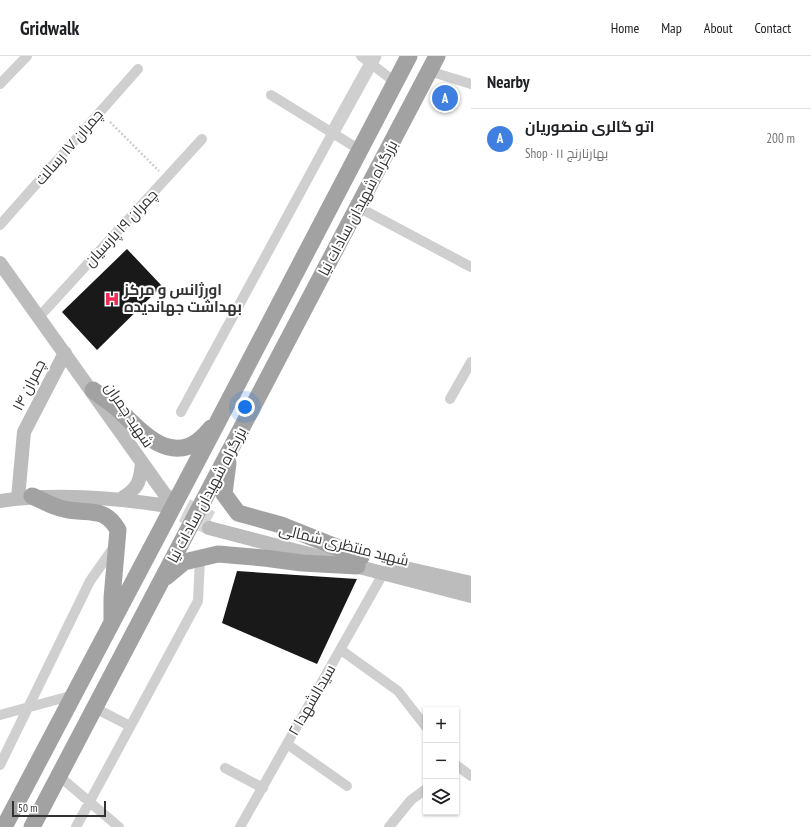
<!DOCTYPE html>
<meta charset="utf-8">
<style>
:root{--surface:#fff;--page:#f6f6f6;--text:#202124;--muted:#757577;--line:#e0e0e0;--accent:#f12d55}
body{margin:0;font-family:"PT Sans Narrow",Cairo,sans-serif;background:var(--page);color:var(--text)}
.controls{position:absolute;right:12px;bottom:12px;display:grid;overflow:hidden;border-radius:0px;box-shadow:0 1px 3px #0004}
.controls button{width:36px;height:36px;display:grid;place-items:center;padding:0;border:0;border-bottom:1px solid var(--line);background:var(--surface);color:var(--text);font:20px sans-serif}
.scale{position:absolute;left:12px;bottom:10px;width:94px;box-sizing:border-box;padding-left:4px;border:2px solid #323232;border-top:0;font-size:11px;line-height:14px;white-space:nowrap;color:#323232;-webkit-text-stroke:3px #fff;paint-order:stroke}
.you{position:absolute;left:245px;top:351px;width:14px;height:14px;margin:-10px;border:3px solid #fff;border-radius:50%;background:#1a73e8;box-shadow:0 0 0 6px #1a73e833}
.badge{display:grid;place-items:center;width:26px;height:26px;border-radius:50%;background:var(--accent);color:#fff;font-size:13px;font-weight:700}
.pin{position:absolute;translate:-50% -50%;border:2px solid #fff;box-shadow:0 1px 4px #0006}
.list{margin:0;padding:0;list-style:none}
h2{display:flex;justify-content:space-between;align-items:center;height:52px;margin:0;padding:0 16px;font-size:17px}
h2 small{font-size:13px;font-weight:400;color:var(--muted)}
.list li{display:grid;grid-template-columns:26px 1fr auto;gap:12px;align-items:center;box-sizing:border-box;height:60px;padding:0 16px;border-top:1px solid var(--line)}
.list b{display:block;font-size:15px;white-space:nowrap}
.list p{margin:0;font-size:13px;white-space:nowrap;color:var(--muted)}
.list em{font-size:13px;font-style:normal;color:var(--muted)}
.icon{flex:none;width:22px;height:22px;fill:none;stroke:currentColor;stroke-width:2;stroke-linecap:round;stroke-linejoin:round}
.map{position:relative;flex:none;width:471px;height:771px;overflow:hidden}
header{display:flex;align-items:center;gap:24px;box-sizing:border-box;height:56px;padding:0 20px;background:var(--surface);border-bottom:1px solid var(--line)}
header strong{font-size:19px}
nav{display:flex;gap:22px;margin-inline-start:auto;font-size:14px}
main{display:flex}
aside{flex:1;background:var(--surface)}
.map>svg:first-child{display:block}
</style>
<header>
<strong>Gridwalk</strong>
<nav><a>Home</a><a>Map</a><a>About</a><a>Contact</a></nav>
</header>
<main>
<div class="map">
<svg width="471" height="771" viewBox="0 0 471 771">
<rect width="100%" height="100%" fill="#fff"/>
<path fill="#191919" d="M127,193L162,230L97,294L62,256Z
M237,515L357,523L317,608L222,567Z"/>
<g fill="none" stroke-linecap="round" stroke-linejoin="round">
<path stroke="#d6d6d6" stroke-width="14" stroke-dasharray="14 7" stroke-linecap="butt" d="M168,440L212,462
M163,450L209,472"/>
<path stroke="#cfcfcf" stroke-width="2.5" stroke-dasharray="2 2" stroke-linecap="butt" d="M110,66L159,115"/>
<path stroke="#cfcfcf" stroke-width="10" d="M361,0L395,26
M429,15L471,28
M0,28L27,0
M271,39L360,94
M358,151L471,211
M0,169L138,13
M39,261L202,83
M450,343L471,306
M181,356L333,76
M341,594L398,635L426,671
M95,652L130,670
M0,659L74,639
M287,688L347,730
M0,709L90,525L114,491
M456,709L471,720
M225,712L263,732
M59,720L119,771
M76,771L198,545L200,502
M240,771L384,516
M389,771L411,744L426,733"/>
<path stroke="#cfcfcf" stroke-width="13" d="M333,76L375,0"/>
<path stroke="#bcbcbc" stroke-width="14" d="M0,207L166,440
M18,442L24,376L65,297
M121,443C138,432 140,427 142,407
M0,445C53,437 108,441 161,449
M209,472L471,540
M392,509L471,527"/>
<path stroke="#a2a2a2" stroke-width="17" d="M93,334C101,341 112,347 120,355C139,374 168,407 198,385C202,382 207,377 211,372
M228,407L224,438L238,457L281,469L361,501
M32,440C42,444 53,451 64,453C87,459 104,449 118,474L112,542V565
M166,521L184,506L218,498L264,502L302,507L357,510
M4,771C140,514 275,258 409,0
M32,771L437,0"/>
</g>
<defs>
<g id="hospital-bare" transform="scale(1.2)"><path d="M-5-5h3v3.5h4V-5h3V5h-3V1.5h-4V5h-3Z" fill="#f12d55" stroke="#fff" stroke-width="2.5" paint-order="stroke"/></g>
</defs>
<g fill-rule="evenodd">
<use href="#hospital-bare" x="112" y="243"/>
</g>
<g text-anchor="middle" stroke-width="4" stroke-linejoin="round" paint-order="stroke">
<g font-size="15" fill="#323232" stroke="#fff">
<text transform="translate(69 91) rotate(-49)" y="5">چمران ۱۷ رسالت</text>
<text transform="translate(358 152) rotate(-62)" y="5">بزرگراه شهیدان سادات نیا</text>
<text transform="translate(121 172) rotate(-47)" y="5">چمران ۱۹ پارسیان</text>
<text transform="translate(29 329) rotate(-63)" y="5">چمران ۱۴</text>
<text transform="translate(129 359) rotate(56)" y="5">شهید چمران</text>
<text transform="translate(207 439) rotate(-62)" y="5">بزرگراه شهیدان سادات نیا</text>
<text transform="translate(344 489) rotate(14)" y="5">شهید منتظری شمالی</text>
<text transform="translate(312 644) rotate(-60)" y="5">سیدالشهدا ۲</text>
</g>
<g font-size="15" font-weight="bold" fill="#323232" stroke="#fff" text-anchor="start">
<text x="124" y="239">اورژانس و مرکز<tspan x="124" dy="17">بهداشت جهاندیده</tspan></text>
</g>
</g>
</svg>
<div class="controls">
<button>+</button>
<button>−</button>
<button><svg class="icon" aria-label="layers" viewBox="0 0 24 24"><path d="M12 4l9 5-9 5-9-5zM3 14l9 5 9-5"/></svg></button>
</div>
<div class="scale">50 m</div>
<div class="you"></div>
<div class="pin badge" style="left:445px;top:42px;background:#3f7fe0">A</div>
</div>
<aside>
<h2>Nearby<small></small></h2>
<ul class="list">
<li><span class="badge" style="background:#3f7fe0">A</span><div><b>اتو گالری منصوریان</b><p>Shop · بهارنارنج ۱۱</p></div><em>200 m</em></li>
</ul>
</aside>
</main>
